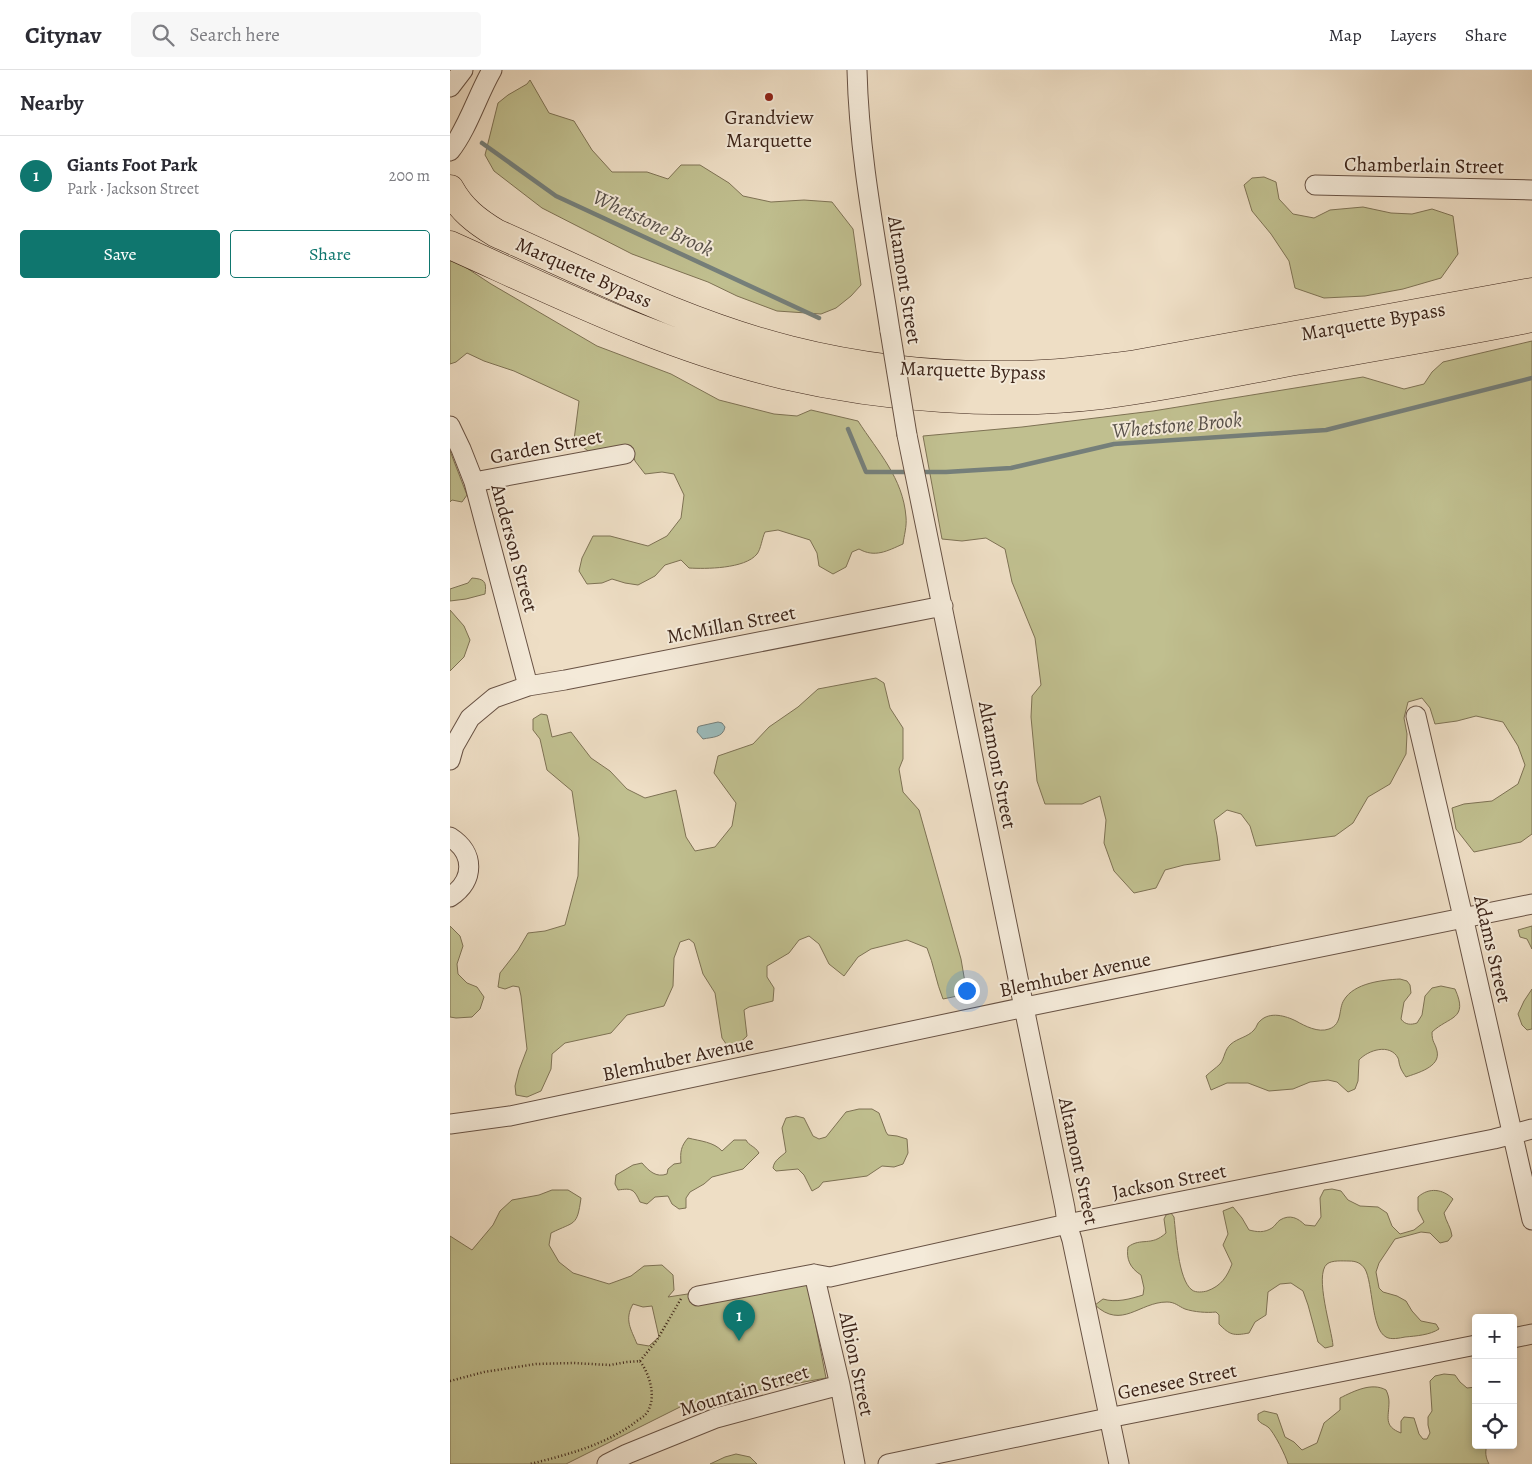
<!DOCTYPE html>
<meta charset="utf-8">
<style>
:root{--surface:#fff;--page:#f7f7f7;--text:#2b2b33;--muted:#7c7c81;--line:#e1e1e2;--accent:#0f766e}
body{margin:0;font-family:Alegreya,serif;background:var(--page);color:var(--text)}
.controls{position:absolute;right:15px;bottom:15px;display:grid;overflow:hidden;border-radius:5px;box-shadow:0 2px 8px #0003}
.controls button{width:45px;height:45px;display:grid;place-items:center;padding:0;border:0;border-bottom:1px solid var(--line);background:var(--surface);color:var(--text);font:25px sans-serif}
.you{position:absolute;left:516px;top:920px;width:18px;height:18px;margin:-12px;border:4px solid #fff;border-radius:50%;background:#1a73e8;box-shadow:0 0 0 8px #1a73e833}
.badge{display:grid;place-items:center;width:32px;height:32px;border-radius:50%;background:var(--accent);color:#fff;font-size:16px;font-weight:700}
.pin{position:absolute;translate:-50% -41px;filter:drop-shadow(0 1px 2px #0008)}
.pin::after{content:'';position:absolute;top:26px;width:18px;height:15px;background:inherit;clip-path:polygon(0 0,100% 0,50% 100%)}
.list{margin:0;padding:0;list-style:none}
h2{display:flex;justify-content:space-between;align-items:center;height:65px;margin:0;padding:0 20px;font-size:21px}
h2 small{font-size:16px;font-weight:400;color:var(--muted)}
.list li{display:grid;grid-template-columns:32px 1fr auto;gap:15px;align-items:center;box-sizing:border-box;height:80px;padding:0 20px;border-top:1px solid var(--line)}
.list b{display:block;font-size:19px;white-space:nowrap}
.list p{margin:0;font-size:16px;white-space:nowrap;color:var(--muted)}
.list em{font-size:16px;font-style:normal;color:var(--muted)}
.actions{display:flex;gap:10px;padding:15px 20px}
.actions a{flex:1;padding:11px 0;border:1px solid var(--accent);border-radius:5px;text-align:center;font-size:18px;color:var(--accent)}
.actions .main{background:var(--accent);color:#fff}
.icon{flex:none;width:28px;height:28px;fill:none;stroke:currentColor;stroke-width:2;stroke-linecap:round;stroke-linejoin:round}
.map{position:relative;flex:none;width:1082px;height:1394px;overflow:hidden}
header{display:flex;align-items:center;gap:30px;box-sizing:border-box;height:70px;padding:0 25px;background:var(--surface);border-bottom:1px solid var(--line)}
header strong{font-size:24px}
nav{display:flex;gap:28px;margin-inline-start:auto;font-size:18px}
.search{width:350px;height:45px;background:var(--page);display:flex;align-items:center;gap:12px;box-sizing:border-box;padding:0 18px;border-radius:5px;color:var(--muted);font-size:19px}
main{display:flex}
aside{flex:1;background:var(--surface)}
.map>svg:first-child{display:block}
</style>
<header>
<strong>Citynav</strong>
<div class="search"><svg class="icon" aria-label="search" viewBox="0 0 24 24"><circle cx="10" cy="10" r="6"/><path d="M15 15l6 6"/></svg>Search here</div>
<nav><a>Map</a><a>Layers</a><a>Share</a></nav>
</header>
<main>
<aside>
<h2>Nearby<small></small></h2>
<ul class="list">
<li><span class="badge">1</span><div><b>Giants Foot Park</b><p>Park · Jackson Street</p></div><em>200 m</em></li>
</ul>
<div class="actions"><a class="main">Save</a><a>Share</a></div>
</aside>
<div class="map">
<svg width="1082" height="1394" viewBox="0 0 1082 1394">
<rect width="100%" height="100%" fill="#eedec5"/>
<filter id="stains"><feTurbulence type="fractalNoise" baseFrequency=".004" numOctaves="4"/><feColorMatrix values="0 0 0 0 .2 0 0 0 0 .09 0 0 0 0 .02 0 0 0 .5 -.17"/></filter>
<radialGradient id="worn" r=".72"><stop offset=".6" stop-color="#630" stop-opacity="0"/><stop offset="1" stop-color="#630" stop-opacity=".3"/></radialGradient>
<path fill="#c0bf8f" stroke="#7e7254" fill-rule="evenodd" d="M80,10L99,43L124,51L142,80L162,102H197L218,109L231,95H250L279,113L293,126L321,132L354,130L382,132L403,159L411,215L401,226L386,238L371,244L327,241L287,226L258,212L182,184L92,138L44,101L35,85L48,33L58,25L77,14Z
M814,107L826,112L829,129L843,144L864,148L880,140L913,137L941,143L962,144L982,139L1003,146L1008,184L991,208L953,219L915,226L874,228L845,218L839,191L821,164L802,141L794,115L802,108Z
M0,187L41,214L147,276L221,304L269,330L324,344L347,346L361,340L408,351C428,382 453,408 456,447C457,456 454,466 453,474C437,481 425,488 409,479L402,482L396,497L383,504L369,496L367,483L360,470L328,460L315,462C312,468 311,479 307,484C295,499 255,499 239,498L231,490L215,495L205,506L188,515L175,513L162,509L152,513L137,514L129,501L132,488L143,466H160L198,476L217,466L231,448L234,425L224,404L212,402L195,404L185,391L182,381L142,384L124,370L129,331L64,301L34,291L17,283L6,292L0,294Z
M1082,271V764L1071,772L1024,782L1006,759L1002,738L1014,734L1042,731L1068,714L1075,695L1068,676L1053,652L1026,646L1007,651L985,654L980,638L972,628L958,632L954,648L957,664L956,684L940,714L918,727L903,753L885,766L806,776L800,756L791,744L777,740L764,750L767,766L770,790L734,795L715,800L706,818L684,823L664,801L654,773L656,750L650,726L632,734H595L587,711L581,647L582,626L591,615L585,568L562,512L555,479L536,468L512,471L492,469L473,366L572,357L703,341L913,307L954,319L974,314L982,302L993,292Z
M0,381L17,425L12,432L2,430L0,432Z
M22,508C34,509 37,511 35,524L16,529L0,531V519L18,513Z
M0,540L14,556L20,570L14,587L0,601Z
M426,608L434,613L440,638L453,658V689L449,699L453,722L469,740L511,889L517,924L493,929C486,912 484,895 477,878L457,870L421,879L408,887L394,906L379,894L369,874L359,866L349,870L339,883L317,896V907L324,918L323,931L299,937L294,940L297,966L281,981L272,968L265,923L253,904L244,873L239,869L230,872L224,888L223,916L214,936L177,945L161,963L115,973L102,984L101,999L91,1021L77,1027L66,1025L65,1016L69,1000L77,979L71,926L69,917L63,916L55,919L48,917L50,903L68,880L78,863L95,861L115,855L128,806L129,768L122,721L97,700L90,669L83,660V649L91,644L97,645L102,667L121,662L141,688L160,701L177,719L195,728L226,720L236,767L245,781L265,777L282,756L286,733L264,703L268,686L303,674L319,657L348,637L368,619Z
M0,856L10,866L13,876L7,894L8,904L17,913L27,917L34,927L30,939L22,947L6,948L0,947Z
M1082,856V879L1077,869L1070,867L1068,860Z
M950,909L957,911L960,915L961,923L954,932L951,949C955,955 961,955 967,953L972,945L975,926L982,918L991,916L1005,919C1019,950 999,946 982,962C982,973 985,972 987,981C991,997 967,1003 956,1007C954,1004 951,1000 950,996C949,994 949,990 948,988C940,973 918,980 909,990L908,1011L905,1019L898,1022L887,1012L878,1010L860,1012L843,1019L819,1021L798,1013H777L761,1020L756,1006C760,1002 766,998 770,994C775,988 774,980 781,974C788,968 798,967 804,960C807,957 807,953 810,951C820,941 836,946 846,951C855,956 868,963 879,959C893,954 888,939 894,930C904,913 932,910 950,909Z
M1082,919V959L1077,960L1072,955L1068,944L1074,931Z
M409,1039H422L429,1043L436,1062L438,1065L447,1066L457,1069L458,1083L453,1094L444,1097L432,1096L417,1106L373,1112L369,1117L362,1121L354,1105L348,1099L326,1101L323,1098C324,1090 331,1087 336,1082L332,1058L336,1048L346,1046L354,1048L363,1066L369,1069L376,1067L396,1042Z
M238,1068C250,1071 264,1072 272,1081L284,1070H296C299,1076 305,1076 309,1083L293,1099L262,1107L254,1114L240,1122L236,1128V1138L229,1139L222,1134L218,1126L205,1127L197,1134L190,1132C184,1119 182,1118 168,1120L165,1114L166,1105L183,1095L192,1093C199,1101 206,1108 217,1104L218,1099L224,1094L231,1093C230,1082 231,1076 238,1068Z
M882,1119L891,1121L898,1130L910,1136L928,1137L937,1143L942,1156L950,1164L964,1160L974,1152L968,1140V1127C979,1117 993,1119 1003,1129L994,1143C996,1152 1001,1157 1002,1166L998,1171L990,1173L980,1163L971,1162L945,1169L929,1193L926,1202L929,1218L933,1222L947,1226L956,1231L962,1241L971,1251L986,1254L989,1259C980,1265 966,1266 955,1267C950,1268 941,1270 936,1267C921,1259 923,1213 915,1199C911,1193 906,1191 899,1191C892,1191 882,1190 877,1194C864,1205 882,1260 883,1276L875,1278L868,1272L858,1235L853,1221L841,1213L830,1214L818,1222L816,1245L805,1252L799,1263C783,1266 780,1265 769,1254V1245L766,1242C757,1243 744,1242 735,1239C728,1236 725,1232 717,1232C689,1232 672,1260 645,1235L653,1229C666,1233 680,1229 693,1225L694,1218L691,1205C680,1198 676,1189 678,1177C691,1167 701,1177 716,1163L714,1149L716,1145L721,1143L724,1147C726,1164 728,1210 742,1220C746,1223 753,1222 757,1221C771,1216 777,1207 782,1194L773,1175L778,1164L773,1141L783,1137L792,1148L799,1160C807,1162 814,1163 822,1158C825,1156 827,1152 830,1150C840,1144 848,1148 855,1155L865,1156L871,1147L870,1128L874,1120Z
M102,1120H118L131,1128C127,1157 125,1151 101,1163L99,1175L109,1192L123,1203L159,1214L181,1206L194,1196L212,1195L223,1205L224,1220L218,1227L356,1206L376,1308L277,1326L235,1343L232,1336L116,1394H0V1166L22,1180L43,1155L50,1141L62,1130L89,1125ZM183,1234L193,1237L202,1236L209,1267L199,1276L187,1274C181,1259 174,1250 183,1234Z
M994,1304L1005,1305L1010,1312L1017,1318L1026,1317V1375H1038C1034,1380 1036,1389 1039,1394H838C836,1386 824,1362 818,1357C814,1354 811,1354 808,1350V1344L814,1341L827,1344L835,1367L844,1372L852,1380L867,1373L874,1353L890,1340V1328C904,1321 922,1312 936,1320C938,1324 939,1328 939,1332C939,1347 933,1356 951,1363V1351L954,1347L964,1348L969,1364L973,1369H977L980,1363L978,1355V1347L982,1341L980,1311L985,1306Z
M286,1384L300,1387L307,1394H260L275,1387Z"/>
<path fill="#9bbbbb" stroke="#757f7a" d="M268,652L272,653L275,657C273,668 262,667 253,669L247,662L248,657L250,656Z"/>
<g fill="none" stroke-linecap="round" stroke-linejoin="round">
<path stroke="#757f7a" stroke-width="4.5" d="M32,73L106,126L369,248
M398,359L416,402H461
M469,402H496L561,398L664,374L876,360L1082,308"/>
<g stroke="#685244" stroke-width="21">
<path id="minor" d="M407,0C409,88 427,175 440,261
M0,17L13,0
M0,81C18,58 27,26 42,0
M865,115L1082,120
M0,356L11,379L24,412L78,616
M457,365L615,1138L617,1154L622,1170L669,1394
M24,412L175,384
M966,646L1017,864L1082,1150
M0,690L4,676L20,648L44,628L78,616L115,610L493,536
M0,767C25,783 25,810 0,827
M0,1054L60,1046L585,935L1082,834
M364,1204L390,1315L405,1394
M248,1226L364,1204L380,1207L617,1154L1044,1069L1082,1059
M1063,1268L1082,1264
M157,1394L177,1384L266,1348L390,1315
M438,1394L658,1348L1026,1275"/>
</g>
<g stroke="#3c2419" stroke-width="29">
<path id="highway" d="M0,119C11,139 26,151 46,163C141,205 239,255 340,280C411,298 487,306 560,305C601,305 641,300 681,295L1082,222
M0,175C109,224 217,278 334,305C434,328 549,337 651,325C716,317 781,303 845,291C924,277 1003,264 1082,248"/>
</g>
<path stroke="#3c2419" stroke-width="2.5" stroke-dasharray="1 2.5" stroke-linecap="butt" d="M190,1291L207,1270L232,1227
M0,1311L34,1302L86,1294L123,1293L160,1295L177,1292L190,1291C200,1305 208,1330 195,1345C192,1348 186,1351 183,1354C152,1376 116,1385 80,1394"/>
<use href="#minor" stroke="#f4ead9" stroke-width="19"/>
<use href="#highway" stroke="#eedec5" stroke-width="28"/>
<g stroke="#685244" stroke-width="21" stroke-linecap="butt">
<path id="minor-bridge" d="M440,261L457,365"/>
</g>
<use href="#minor-bridge" stroke="#f4ead9" stroke-width="19"/>
</g>
<circle fill="#8f2418" stroke="#f4ead9" stroke-width="2" cx="319" cy="27" r="5"/>
<g text-anchor="middle" stroke-width="4" stroke-linejoin="round" paint-order="stroke">
<g font-size="20" fill="#3c2419" stroke="#f4ead9">
<text x="319" y="54">Grandview<tspan x="319" dy="23">Marquette</tspan></text>
</g>
<g font-size="20" fill="#3c2419" stroke="#f4ead9">
<text transform="translate(974 95) rotate(1)" y="7">Chamberlain Street</text>
<text transform="translate(134 202) rotate(24)" y="7">Marquette Bypass</text>
<text transform="translate(455 210) rotate(81)" y="7">Altamont Street</text>
<text transform="translate(923 251) rotate(-10)" y="7">Marquette Bypass</text>
<text transform="translate(523 300) rotate(2)" y="7">Marquette Bypass</text>
<text transform="translate(96 376) rotate(-11)" y="7">Garden Street</text>
<text transform="translate(65 478) rotate(75)" y="7">Anderson Street</text>
<text transform="translate(281 554) rotate(-11)" y="7">McMillan Street</text>
<text transform="translate(548 695) rotate(79)" y="7">Altamont Street</text>
<text transform="translate(1043 879) rotate(77)" y="7">Adams Street</text>
<text transform="translate(625 904) rotate(-12)" y="7">Blemhuber Avenue</text>
<text transform="translate(228 988) rotate(-12)" y="7">Blemhuber Avenue</text>
<text transform="translate(629 1091) rotate(78)" y="7">Altamont Street</text>
<text transform="translate(719 1111) rotate(-11)" y="7">Jackson Street</text>
<text transform="translate(407 1294) rotate(78)" y="7">Albion Street</text>
<text transform="translate(727 1311) rotate(-11)" y="7">Genesee Street</text>
<text transform="translate(294 1320) rotate(-17)" y="7">Mountain Street</text>
</g>
<g font-size="21" font-style="italic" fill="#58514a" stroke="#f4ead9">
<text transform="translate(203 153) rotate(25)" y="7">Whetstone Brook</text>
<text transform="translate(727 355) rotate(-5)" y="7">Whetstone Brook</text>
</g>
</g>
<rect width="100%" height="100%" filter="url(#stains)"/>
<rect width="100%" height="100%" fill="url(#worn)"/>
</svg>
<div class="controls">
<button>+</button>
<button>−</button>
<button><svg class="icon" aria-label="locate" viewBox="0 0 24 24"><circle cx="12" cy="12" r="6"/><path d="M12 2v4M12 18v4M2 12h4M18 12h4"/></svg></button>
</div>
<div class="you"></div>
<div class="pin badge" style="left:289px;top:1271px">1</div>
</div>
</main>
